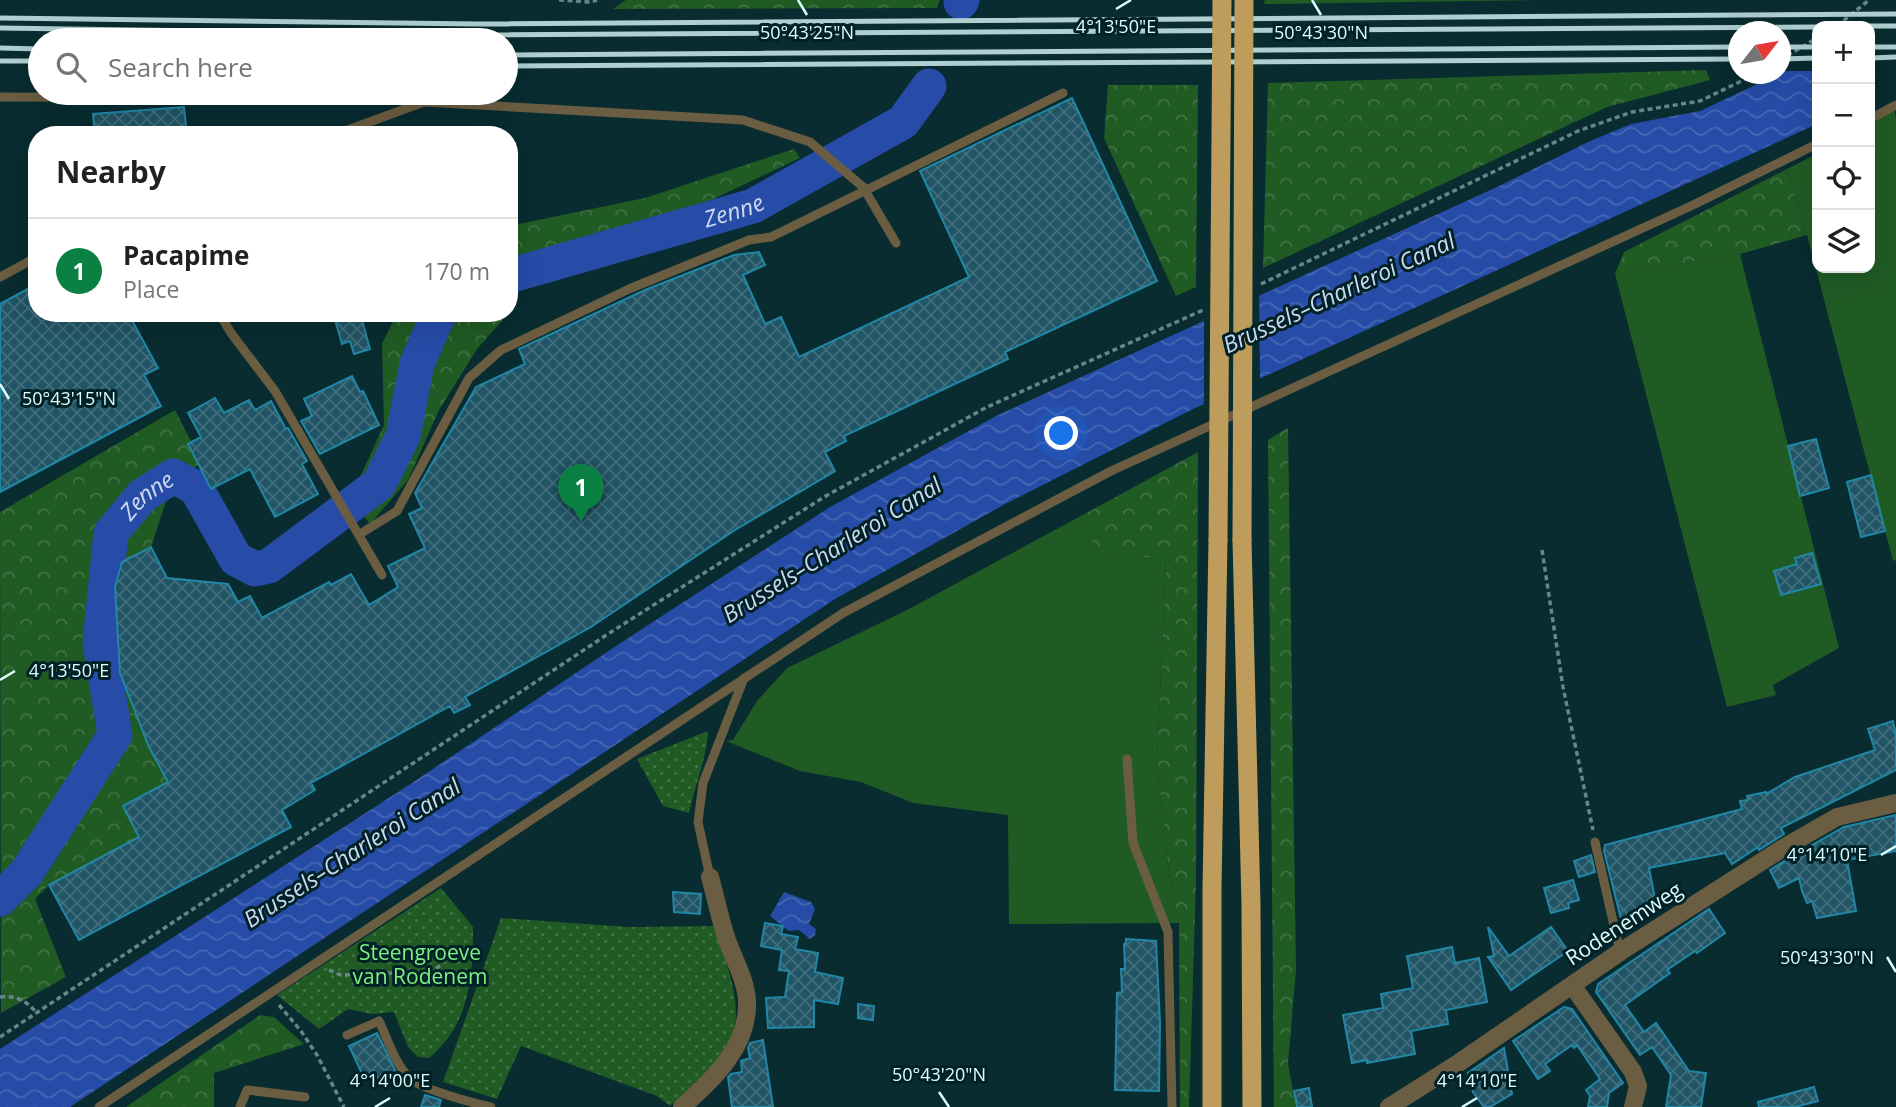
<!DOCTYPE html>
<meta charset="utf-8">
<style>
:root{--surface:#fff;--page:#f6f6f6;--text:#202124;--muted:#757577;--line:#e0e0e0;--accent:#0b8043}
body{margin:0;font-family:"Open Sans",sans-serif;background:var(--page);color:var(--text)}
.controls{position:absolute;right:21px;top:21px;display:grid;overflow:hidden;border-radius:14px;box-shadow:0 7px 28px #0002}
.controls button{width:63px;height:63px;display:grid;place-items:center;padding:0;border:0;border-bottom:2px solid var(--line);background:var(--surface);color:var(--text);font:35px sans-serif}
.compass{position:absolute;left:1728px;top:21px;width:63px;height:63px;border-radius:50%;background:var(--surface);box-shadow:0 7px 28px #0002;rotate:59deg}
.you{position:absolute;left:1062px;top:434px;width:24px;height:24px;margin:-18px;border:5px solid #fff;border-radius:50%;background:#1a73e8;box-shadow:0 0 0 10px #1a73e833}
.badge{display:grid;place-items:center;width:46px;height:46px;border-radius:50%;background:var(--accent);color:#fff;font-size:23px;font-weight:700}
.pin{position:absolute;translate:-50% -58px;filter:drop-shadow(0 2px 4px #0008)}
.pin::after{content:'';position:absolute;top:37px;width:24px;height:21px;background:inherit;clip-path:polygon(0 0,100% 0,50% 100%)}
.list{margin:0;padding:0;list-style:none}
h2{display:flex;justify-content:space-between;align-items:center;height:91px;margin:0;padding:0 28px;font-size:30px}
h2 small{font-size:23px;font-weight:400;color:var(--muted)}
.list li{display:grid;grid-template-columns:46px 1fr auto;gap:21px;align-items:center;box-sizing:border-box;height:105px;padding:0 28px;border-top:2px solid var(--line)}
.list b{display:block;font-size:26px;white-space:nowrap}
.list p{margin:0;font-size:23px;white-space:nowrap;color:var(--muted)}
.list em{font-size:23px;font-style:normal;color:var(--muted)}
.icon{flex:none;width:38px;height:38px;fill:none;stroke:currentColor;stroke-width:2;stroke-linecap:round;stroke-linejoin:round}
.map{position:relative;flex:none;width:1896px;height:1107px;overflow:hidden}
.search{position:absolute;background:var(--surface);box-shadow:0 7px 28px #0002;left:28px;top:28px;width:490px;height:77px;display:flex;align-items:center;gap:18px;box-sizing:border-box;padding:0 24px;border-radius:38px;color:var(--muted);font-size:26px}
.panel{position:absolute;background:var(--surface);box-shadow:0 7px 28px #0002;left:28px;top:126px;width:490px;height:196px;border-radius:28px}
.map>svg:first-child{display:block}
</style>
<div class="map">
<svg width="1896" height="1107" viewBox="0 0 1896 1107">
<defs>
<pattern id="forest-crowns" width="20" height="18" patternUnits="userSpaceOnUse" patternTransform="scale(1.75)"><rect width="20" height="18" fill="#215b24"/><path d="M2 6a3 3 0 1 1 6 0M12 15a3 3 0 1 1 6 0" fill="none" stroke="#417345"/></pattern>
<pattern id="park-dots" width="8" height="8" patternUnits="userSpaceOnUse" patternTransform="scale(1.75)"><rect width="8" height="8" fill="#215b24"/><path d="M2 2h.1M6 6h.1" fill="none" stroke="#417345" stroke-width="1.8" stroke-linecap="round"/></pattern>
<pattern id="water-waves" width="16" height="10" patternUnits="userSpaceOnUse" patternTransform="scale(1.75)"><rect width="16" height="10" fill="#264ca7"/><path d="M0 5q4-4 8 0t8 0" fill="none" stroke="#4567b4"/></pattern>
<pattern id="building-cross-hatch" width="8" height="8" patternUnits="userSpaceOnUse" patternTransform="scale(1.75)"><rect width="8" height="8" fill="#215465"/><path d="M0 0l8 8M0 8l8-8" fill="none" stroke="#416e7c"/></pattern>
</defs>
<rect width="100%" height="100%" fill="#082c30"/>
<path fill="#215b24" d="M1894,106L1896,120V560L1893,561L1807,235L1787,169L1817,154V268H1870V126Z
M1740,254L1839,648L1773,685L1776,695L1727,707L1615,274Z
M1079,517L1097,552L1166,558L1157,761L1169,874L1179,923L1009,924L1008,815L913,803L861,782L800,771L726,741L733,740L757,701L787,668L907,610Z"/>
<path fill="url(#forest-crowns)" d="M626,0H940L937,8L613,9Z
M1265,0H1547L1264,4Z
M1706,70L1710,80L1607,107L1263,268L1268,83Z
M1108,85H1198L1196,287L1176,296L1104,138Z
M794,149L800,158L648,230L516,278V305L509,313V226L645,198Z
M1787,169L1807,235L1740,254L1615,274L1624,252Z
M397,313H509L477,349L439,410L408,480L370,524L350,499L384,425L382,344Z
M175,410L201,461L167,498L151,547L122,562L115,587L120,673L149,747L168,782L123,806L139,837L49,885L35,899L66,977L1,1013L0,512Z
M1288,428L1296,969L1288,1064L1296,1107H1274L1268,440Z
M1198,452L1196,882L1189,1107H1180L1179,923L1169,874L1157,761L1166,559L1097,552L1079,517Z
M260,1015L274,1017L304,1044L214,1073V1107H126Z"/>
<path fill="url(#park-dots)" d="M708,731C707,758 695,785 689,813L663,806L637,759Z
M441,888L473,927C473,977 470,1024 429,1058L418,1057L408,1047L394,1012L372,1014L348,1009L319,1029L277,995Z
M501,918L628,927L714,926C726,963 745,1004 731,1043C726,1055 682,1095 670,1106L657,1096L521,1046L497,1099L443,1082Z"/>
<path fill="url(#water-waves)" d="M1817,56V124L1191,410L1007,503L835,599L70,1107H0V1049L409,785L619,644L830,507L996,416L1497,187L1588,142L1631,124L1700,111Z
M784,892L811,902L815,909L809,924L816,929L815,935L810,939L799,930L789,931L770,916Z"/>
<path fill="#082c30" d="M1896,2V35L1879,36L1896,37V70L1870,71V26L1860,25Z
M1817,53V71H1781L1780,70Z
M1259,292L1260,383L1204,408V317Z"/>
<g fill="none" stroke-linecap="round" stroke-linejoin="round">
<g stroke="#264ca7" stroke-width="35">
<path d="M961,2L962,0"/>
<path id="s1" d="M509,276L753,206L903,122L929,86"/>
<path id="s2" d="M0,899L27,872L115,735L100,643L111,533L142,496L173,476L196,488L236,559L255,569L269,566L379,484L403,436L417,364L439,313"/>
</g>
</g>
<path fill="url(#building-cross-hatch)" stroke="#2187a7" stroke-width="2" d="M1072,98L1157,281L1005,352L1008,359L844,436L846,441L825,452L835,471L735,530L591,627L465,697L470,705L454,713L450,706L311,783L315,790L282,810L291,827L79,940L49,885L139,837L123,806L168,782L149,747L120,673L115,587L122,562L151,547L167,578L228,584L238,602L250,596L262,618L329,582L331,585L351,574L369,605L398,587L388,566L425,548L409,514L422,508L415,493L476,387L525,364L519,349L645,290L734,255L759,252L765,265L743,275L765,324L781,317L799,357L969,277L920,171Z
M184,107L187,135H95L93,114Z
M37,284V313H128L158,368L144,375L161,406L0,492V304Z
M333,313H360L370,349L354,354L350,341L342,344Z
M352,376L360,392L363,391L379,425L320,454L301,421L312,416L304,399Z
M215,398L224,413L249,400L255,410L271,401L286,429L288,428L307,461L302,464L318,494L275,517L250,469L211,489L188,444L201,437L188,413Z
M1816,439L1829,488L1800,496L1788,446Z
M1871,475L1885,531L1861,537L1847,482Z
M1812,553L1821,584L1781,595L1774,571L1797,564L1795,558Z
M1893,721L1896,735V770L1781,828L1784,834L1759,850L1758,847L1732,864L1725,853L1649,868L1657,908L1624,931L1604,851L1605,845L1742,809L1740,801L1748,800L1747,796L1766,792V794L1795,777L1875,750L1868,729Z
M1896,815V851L1847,860L1856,911L1817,918L1812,901L1807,903L1802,891L1799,878L1779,888L1770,870L1789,858L1844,827Z
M1591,855L1595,872L1579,877L1574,861Z
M1573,880L1579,900L1568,903L1569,908L1551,913L1544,888Z
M673,892L701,894L700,914L674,912Z
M1709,909L1725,933L1697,953L1695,951L1667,970L1670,973L1625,1005L1644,1032L1656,1023L1689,1071L1706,1073L1701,1107H1666L1671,1075L1652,1047L1640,1055L1596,992L1598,984Z
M765,923L783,926L781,934L798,937L795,949L818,953L815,972L843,978L838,1004L814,1000V1027L768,1028L766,998L785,997L789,971L779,970L782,950L761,946Z
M1488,927L1509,956L1551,927L1568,951L1511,990L1488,957L1494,956Z
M1126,939L1156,941L1160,1023L1159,1091L1115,1090L1117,993L1122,992L1121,969H1125L1124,944L1126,943Z
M1452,947L1455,963L1479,958L1487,1002L1446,1010L1448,1024L1411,1031L1415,1054L1367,1063V1060L1352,1063L1343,1015L1383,1008L1381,994L1413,988L1407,956Z
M858,1004L874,1006L873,1020L858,1018Z
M1564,1007L1572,1009L1623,1083L1609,1093L1607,1107H1588L1590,1096L1586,1090L1600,1079L1577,1045L1574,1048L1572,1045L1545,1064L1550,1071L1538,1079L1513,1041Z
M377,1033L398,1076L381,1085L374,1071L363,1076L349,1046Z
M763,1040L773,1107H732L728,1077L731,1074L742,1072L741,1061L750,1058L748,1048L750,1043Z
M1504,1048L1512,1094L1490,1107H1484L1473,1092L1468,1073Z
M1814,1087L1818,1101L1795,1107H1759L1758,1102Z
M1309,1088L1312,1107H1297L1294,1091Z
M425,1095L441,1100L439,1107H421Z"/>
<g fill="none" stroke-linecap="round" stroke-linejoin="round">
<path stroke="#66878a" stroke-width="3.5" stroke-dasharray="5 3.5" stroke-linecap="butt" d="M559,0L590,2L597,0
M1837,26L1869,0
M1780,60L1817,38
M1261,284L1578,131L1632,112L1700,101L1756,74
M1542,550L1563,687L1593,830
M329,970L341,975L389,973L425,976L441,965
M0,997C17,995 26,1001 37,1013
M279,1005L301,1031L317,1055L344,1107
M0,1037L611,632L824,497L987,407L1203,310"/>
<path stroke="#6b5d41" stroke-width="9" d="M0,97L360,98
M1870,119L1896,105
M334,135L424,102L743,120L810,142L863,187L896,243
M0,277L37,257
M219,313L231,333L275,391L382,575
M360,534L397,511L469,378L501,350L629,289L749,240L771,237L1063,93
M1127,759L1133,843L1168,932L1172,1107
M1595,842L1620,952
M710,877L698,822L703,783L744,678
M347,1035L379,1021C388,1039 395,1066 412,1080C425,1090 473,1103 491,1107
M99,1107L843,613L1111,471L1691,206L1817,144
M240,1107L247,1090L305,1097"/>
<path stroke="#6b5d41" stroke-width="18" d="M1572,985L1633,1072L1638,1086L1633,1107
M682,1107C713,1079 749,1047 747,1001C746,980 734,960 727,940C720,920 716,898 710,877
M1389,1107L1460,1062L1620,952L1783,848L1837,817L1896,803"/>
<path stroke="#be9c5b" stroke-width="19" d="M1242,540L1251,905L1252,1107
M1212,1107V889L1218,540"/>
<path stroke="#b0cfd1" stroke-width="5" d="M0,18L478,24L1896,14
M1870,26H1896
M0,28L478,35L1817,27
M1780,47H1817
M1870,47H1896
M0,48L40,49
M506,55L1738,47
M1870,58L1896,57
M1780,59L1817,58
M0,61H40
M506,66L1738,59"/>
<path stroke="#be9c5b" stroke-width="19" d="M1218,540L1222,0
M1242,540L1244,0"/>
</g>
<path fill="none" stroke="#dffcfe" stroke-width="2.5" d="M798,0L807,15M1312,0L1321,15M1116,9L1131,0M0,384L9,399M0,680L15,671M1881,855L1896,846M1887,957L1896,972M939,1092L949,1107M375,1107L390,1098M1462,1107L1477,1098"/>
<g text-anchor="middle" stroke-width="6" stroke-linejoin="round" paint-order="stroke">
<g font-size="21" fill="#dffcfe" stroke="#002226">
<text transform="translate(1624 924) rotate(-33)" y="7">Rodenemweg</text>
</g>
<g font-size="21" fill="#7ef080" stroke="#002226">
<text x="420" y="960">Steengroeve<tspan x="420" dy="24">van Rodenem</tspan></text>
</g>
<g font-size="23" font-style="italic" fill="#ccd9f1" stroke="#002226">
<text dy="8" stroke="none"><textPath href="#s1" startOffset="234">Zenne</textPath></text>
<text transform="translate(1339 293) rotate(-25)" y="8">Brussels–Charleroi Canal</text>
<text dy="8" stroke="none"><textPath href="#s2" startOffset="457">Zenne</textPath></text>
<text transform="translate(832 550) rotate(-32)" y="8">Brussels–Charleroi Canal</text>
<text transform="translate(352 853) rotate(-33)" y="8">Brussels–Charleroi Canal</text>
</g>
</g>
<g font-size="18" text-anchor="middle" fill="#dffcfe" stroke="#002226" stroke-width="6" stroke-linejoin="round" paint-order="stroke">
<text x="1116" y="33">4°13'50"E</text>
<text x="807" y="39">50°43'25"N</text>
<text x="1321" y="39">50°43'30"N</text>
<text x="69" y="405">50°43'15"N</text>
<text x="69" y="677">4°13'50"E</text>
<text x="1827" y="861">4°14'10"E</text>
<text x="1827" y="964">50°43'30"N</text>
<text x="939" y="1081">50°43'20"N</text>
<text x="390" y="1087">4°14'00"E</text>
<text x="1477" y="1087">4°14'10"E</text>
</g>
</svg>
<div class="controls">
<button>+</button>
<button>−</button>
<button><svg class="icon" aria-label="locate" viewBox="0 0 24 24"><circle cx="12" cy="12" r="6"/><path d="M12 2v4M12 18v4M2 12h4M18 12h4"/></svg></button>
<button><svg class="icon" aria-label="layers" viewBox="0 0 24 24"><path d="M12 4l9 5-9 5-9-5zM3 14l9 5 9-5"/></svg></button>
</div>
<svg class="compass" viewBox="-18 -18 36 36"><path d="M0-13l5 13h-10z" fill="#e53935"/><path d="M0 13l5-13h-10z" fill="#757577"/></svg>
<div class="you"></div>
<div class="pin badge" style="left:581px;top:522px">1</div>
<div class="search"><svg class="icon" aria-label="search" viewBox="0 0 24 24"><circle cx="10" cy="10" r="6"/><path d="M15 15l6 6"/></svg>Search here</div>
<section class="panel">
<h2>Nearby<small></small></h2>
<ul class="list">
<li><span class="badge">1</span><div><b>Pacapime</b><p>Place</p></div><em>170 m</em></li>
</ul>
</section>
</div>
